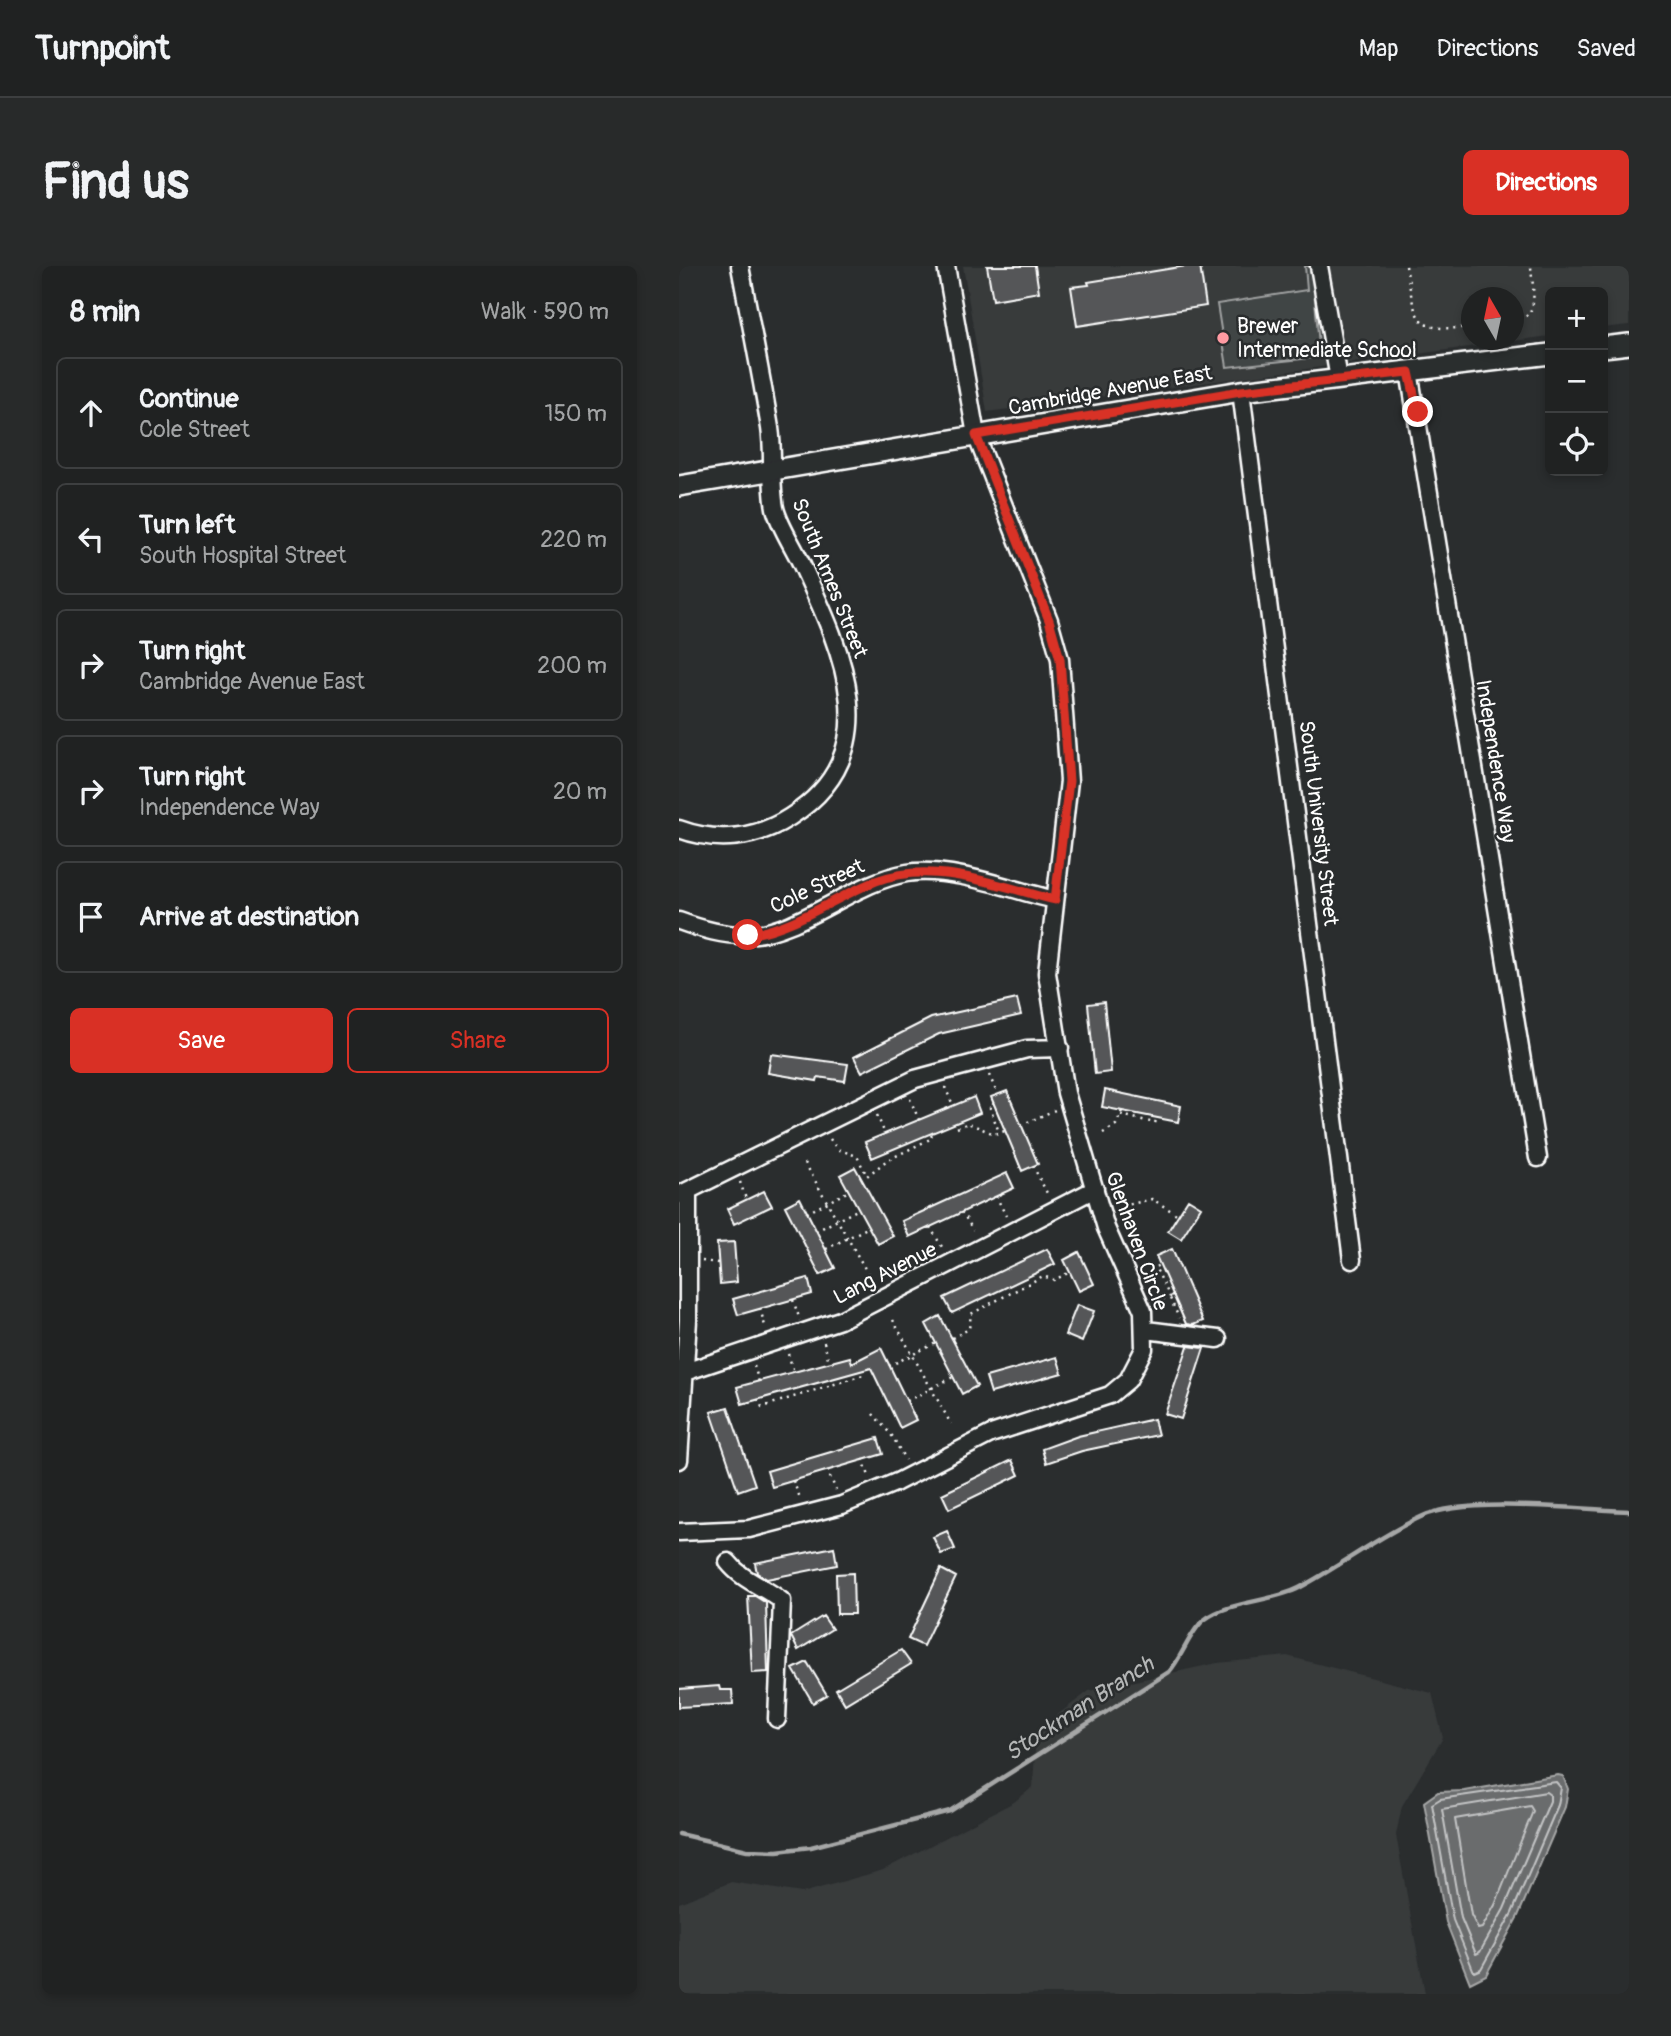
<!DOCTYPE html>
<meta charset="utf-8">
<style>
:root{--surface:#202222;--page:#282a2a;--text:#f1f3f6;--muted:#a2a4a5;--line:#3d3f40;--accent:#d93025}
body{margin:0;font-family:Pangolin,sans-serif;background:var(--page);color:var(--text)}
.controls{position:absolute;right:21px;top:21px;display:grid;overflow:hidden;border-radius:10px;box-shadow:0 4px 10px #0003}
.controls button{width:63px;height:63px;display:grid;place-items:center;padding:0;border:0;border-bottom:2px solid var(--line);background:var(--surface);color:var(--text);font:35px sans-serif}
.compass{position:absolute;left:782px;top:21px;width:63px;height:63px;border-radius:50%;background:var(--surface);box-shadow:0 4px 10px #0003;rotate:351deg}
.stop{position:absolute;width:21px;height:21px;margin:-16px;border:5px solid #d93025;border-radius:50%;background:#fff}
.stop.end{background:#d93025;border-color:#fff;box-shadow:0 2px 7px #0008}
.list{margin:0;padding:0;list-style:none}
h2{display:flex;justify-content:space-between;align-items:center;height:91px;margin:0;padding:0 28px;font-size:30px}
h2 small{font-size:23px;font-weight:400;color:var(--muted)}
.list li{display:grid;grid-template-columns:46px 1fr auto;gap:21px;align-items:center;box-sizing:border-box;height:112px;margin:0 14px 14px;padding:0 14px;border:2px solid var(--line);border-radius:10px}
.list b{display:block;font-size:26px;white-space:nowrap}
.list p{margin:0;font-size:23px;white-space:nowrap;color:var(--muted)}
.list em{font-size:23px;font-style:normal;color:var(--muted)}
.actions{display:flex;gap:14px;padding:21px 28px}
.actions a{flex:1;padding:16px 0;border:2px solid var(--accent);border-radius:10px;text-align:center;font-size:24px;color:var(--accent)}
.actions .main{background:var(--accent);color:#fff}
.icon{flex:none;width:38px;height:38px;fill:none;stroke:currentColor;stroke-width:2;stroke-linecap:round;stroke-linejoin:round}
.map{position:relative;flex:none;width:950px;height:1728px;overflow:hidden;border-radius:10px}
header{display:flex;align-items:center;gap:42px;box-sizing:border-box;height:98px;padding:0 35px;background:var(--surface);border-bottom:2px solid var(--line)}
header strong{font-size:33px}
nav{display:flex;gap:38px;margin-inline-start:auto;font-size:24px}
.intro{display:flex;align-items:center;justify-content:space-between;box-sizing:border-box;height:168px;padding:0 42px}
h1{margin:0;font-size:49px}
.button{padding:18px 32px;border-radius:10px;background:var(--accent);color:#fff;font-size:24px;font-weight:700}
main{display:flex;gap:42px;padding:0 42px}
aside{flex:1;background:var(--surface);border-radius:10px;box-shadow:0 4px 10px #0003}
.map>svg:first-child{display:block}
</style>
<header>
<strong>Turnpoint</strong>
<nav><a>Map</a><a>Directions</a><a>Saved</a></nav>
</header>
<div class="intro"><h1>Find us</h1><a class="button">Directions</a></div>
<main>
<aside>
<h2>8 min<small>Walk · 590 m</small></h2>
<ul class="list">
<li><svg class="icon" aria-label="ahead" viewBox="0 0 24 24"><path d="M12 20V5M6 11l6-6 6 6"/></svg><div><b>Continue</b><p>Cole Street</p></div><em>150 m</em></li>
<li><svg class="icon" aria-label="left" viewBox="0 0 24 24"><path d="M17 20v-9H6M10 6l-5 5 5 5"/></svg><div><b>Turn left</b><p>South Hospital Street</p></div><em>220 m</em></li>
<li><svg class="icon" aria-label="right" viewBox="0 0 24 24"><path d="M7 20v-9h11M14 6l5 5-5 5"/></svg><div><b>Turn right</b><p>Cambridge Avenue East</p></div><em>200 m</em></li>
<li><svg class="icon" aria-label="right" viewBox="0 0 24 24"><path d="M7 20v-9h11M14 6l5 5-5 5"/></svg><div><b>Turn right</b><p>Independence Way</p></div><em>20 m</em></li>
<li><svg class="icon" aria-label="arrive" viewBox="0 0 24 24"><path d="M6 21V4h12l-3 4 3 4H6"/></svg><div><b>Arrive at destination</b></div></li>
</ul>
<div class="actions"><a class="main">Save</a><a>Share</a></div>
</aside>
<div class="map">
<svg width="950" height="1728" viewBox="0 0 950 1728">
<rect width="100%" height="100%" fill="#2a2d2e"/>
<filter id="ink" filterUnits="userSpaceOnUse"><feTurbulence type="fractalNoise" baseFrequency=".0143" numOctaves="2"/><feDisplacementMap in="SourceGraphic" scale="14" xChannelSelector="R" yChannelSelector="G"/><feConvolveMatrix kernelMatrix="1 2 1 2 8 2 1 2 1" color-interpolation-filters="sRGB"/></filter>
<g filter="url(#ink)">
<path fill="#373a3b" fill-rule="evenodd" d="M284,0H950V59L924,62V26H871V70L308,146ZM792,32H834V74H792Z
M608,1390L753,1427L764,1472L723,1540L717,1569L746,1728H0V1637L52,1616L123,1627L204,1604L335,1536L354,1521L357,1465L410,1425L538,1397Z"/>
<path fill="#414445" stroke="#a0a2a2" stroke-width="2" d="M626,0H633L641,91L548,101L538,38L628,24Z"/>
<path fill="#6a6c6d" stroke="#a6a7a7" stroke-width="2" d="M879,1509L884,1510L889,1523L886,1541L839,1650L807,1709L791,1717L767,1656L745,1536L759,1526L785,1525Z"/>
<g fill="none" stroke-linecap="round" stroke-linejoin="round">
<path stroke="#c3c4c5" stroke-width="2" d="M877,1516L882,1522L879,1539L833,1647L802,1703L795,1706L774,1654L753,1538L761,1533Z
M867,1526L871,1529V1535L825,1643L801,1686L797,1688L782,1652L763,1543Z
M851,1540L854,1545L816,1639L803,1662L799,1663L792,1649L776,1553Z"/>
<path stroke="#a6a7a7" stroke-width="4.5" d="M0,1568L68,1584L98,1585L132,1581L271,1545L490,1406C503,1391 512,1364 525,1354C549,1335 593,1336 620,1322C662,1300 701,1269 744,1250C786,1231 901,1243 950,1245"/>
</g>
<path fill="#555758" stroke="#fff" stroke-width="2" d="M308,0H356L360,26L314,34Z
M507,0H521L527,40L398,60L392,21L410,19L409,16Z
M338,733L342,749L260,768L183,806L175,791L252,752Z
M425,736L432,806L416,808L409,738Z
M92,788L169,798L166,815L139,811L138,815L89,807Z
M426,824L502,840L499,856L423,841Z
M328,825L359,898L343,905L312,831Z
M295,831L301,847L193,892L186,876Z
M176,901L214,970L199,978L161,909Z
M328,907L335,922L230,971L223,955Z
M85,925L93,940L55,958L48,943Z
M121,932L156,1002L141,1009L106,940Z
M509,933L522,941L502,973L489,965Z
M55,976L58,1016L41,1018L38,977Z
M368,983L376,998L273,1047L265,1032Z
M493,983L524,1055L514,1059L507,1058L477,990Z
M400,986L415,1018L400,1025L385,994Z
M129,1012L133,1028L59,1049L54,1033Z
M398,1039L415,1045L403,1076L386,1069Z
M261,1050L298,1120L283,1128L247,1058Z
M509,1080L525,1082L502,1153L486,1148Z
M202,1082L237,1154L221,1162L192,1102L63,1138L58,1121L171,1091L173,1097Z
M378,1091L383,1107L312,1127L307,1111Z
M49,1141L76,1219L59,1225L32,1146Z
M475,1153L479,1169L403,1185L367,1197L363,1183L399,1170Z
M199,1172L204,1188L93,1221L88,1205Z
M333,1194L340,1209L270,1243L263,1228Z
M268,1265L276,1283L262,1288L254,1271Z
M155,1281L158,1299L88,1313L78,1307L76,1297Z
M262,1303L277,1311L244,1380L229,1373Z
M174,1307L175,1348H158L157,1308Z
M69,1330H76L87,1337L89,1406L73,1407Z
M144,1350L153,1363L119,1384L112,1370Z
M222,1384L232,1398L166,1438L157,1423Z
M128,1396L148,1429L134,1437L114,1403Z
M40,1420L41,1424H53L54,1438L0,1441V1423Z"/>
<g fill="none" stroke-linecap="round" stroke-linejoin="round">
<g stroke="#fff" stroke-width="21">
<path id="minor" d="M640,0L660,113
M730,105L859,892
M562,125L673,994
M0,563C38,577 77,573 111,551C214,485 160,379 121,295C113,278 100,259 96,242C91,216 95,188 91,162C82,108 71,54 61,0
M0,655C22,663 45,670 68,669C121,667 174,616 228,607C272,600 333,624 376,634
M0,929L236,813L348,783L381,782
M467,1064L539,1073
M6,1106L161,1054L416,923
M0,1194L9,1054V928
M0,1266L70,1263L163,1239L218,1216L312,1168L431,1129L449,1114L465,1083L464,1045L427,962L387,827L368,707L390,515L381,393L370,354L297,169L267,0
M49,1296C64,1315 84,1320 103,1335L98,1453"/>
</g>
<g stroke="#fff" stroke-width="24">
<path id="major" d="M924,81L950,78
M0,220L562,125L871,88"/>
</g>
<path stroke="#fff" stroke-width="2.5" stroke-dasharray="2 5" stroke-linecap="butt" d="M727,0C737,54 733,67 792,61
M834,56C863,51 853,22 852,0
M310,809L319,829
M266,821L274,839
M231,833L240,854
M315,838L312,837L311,842L320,866
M198,849L206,868
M442,849L476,857L478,852
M342,859L376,844
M278,862L289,857L315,868L326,865
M424,867L437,859L443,845
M151,873L158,883L178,890L188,910L207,895L253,872L252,867
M126,897L189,1008
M354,900L369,929
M61,916L67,933
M317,930L327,950
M444,940L473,933L499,949
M283,946L294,964
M128,947L170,925
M251,961L263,981
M137,965L180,943
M147,983L190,961
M23,995L39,997
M494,1029L490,1030L500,1052
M114,1034L121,1054
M477,1035L491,1031L476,1001L481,999
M81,1043L87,1063
M214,1054L272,1158
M273,1072L290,1063L292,1048L364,1010L375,1014L391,1006
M145,1076L150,1096
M109,1088L115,1106
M75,1100L80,1116
M210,1100L257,1077
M79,1133L83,1141L184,1109
M228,1135L274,1111
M194,1148L214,1171L226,1194
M184,1193L190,1210
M148,1204L157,1224
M114,1215L122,1234"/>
<use href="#minor" stroke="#2a2d2e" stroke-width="16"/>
<use href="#major" stroke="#2a2d2e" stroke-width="19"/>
</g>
</g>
<g fill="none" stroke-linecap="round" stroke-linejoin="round" filter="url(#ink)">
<path stroke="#d93025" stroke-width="9" d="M69,669C116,662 154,632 197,615C255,593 319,620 376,634L390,515L381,393L370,354L297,169L562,125L730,106L739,146"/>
</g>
<circle fill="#ff9aa2" stroke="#2a2d2e" stroke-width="2.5" cx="544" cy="72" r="7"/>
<g text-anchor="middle" stroke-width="5" stroke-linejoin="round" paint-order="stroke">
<g font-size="21" fill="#fff" stroke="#2a2d2e" text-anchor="start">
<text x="558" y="67">Brewer<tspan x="558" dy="24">Intermediate School</tspan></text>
</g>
<g font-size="21" fill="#fff" stroke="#2a2d2e">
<text transform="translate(431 124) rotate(-10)" y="7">Cambridge Avenue East</text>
<text transform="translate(151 312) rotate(68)" y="7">South Ames Street</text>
<text transform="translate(817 495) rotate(81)" y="7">Independence Way</text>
<text transform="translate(640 557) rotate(83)" y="7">South University Street</text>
<text transform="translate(138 620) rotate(-25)" y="7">Cole Street</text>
<text transform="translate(458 975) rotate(70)" y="7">Glenhaven Circle</text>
<text transform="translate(206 1007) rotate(-27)" y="7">Lang Avenue</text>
</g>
<g font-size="23" font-style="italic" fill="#b4b6b6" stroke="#2a2d2e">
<text transform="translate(400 1442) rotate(-33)" y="8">Stockman Branch</text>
</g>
</g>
</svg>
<div class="controls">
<button>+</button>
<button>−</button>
<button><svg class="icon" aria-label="locate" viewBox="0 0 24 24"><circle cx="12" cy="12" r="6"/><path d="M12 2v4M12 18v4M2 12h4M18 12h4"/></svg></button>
</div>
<svg class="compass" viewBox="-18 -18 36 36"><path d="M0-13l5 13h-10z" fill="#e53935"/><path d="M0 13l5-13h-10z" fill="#a2a4a5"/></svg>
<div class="stop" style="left:69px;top:669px"></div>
<div class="stop end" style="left:739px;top:146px"></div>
</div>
</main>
